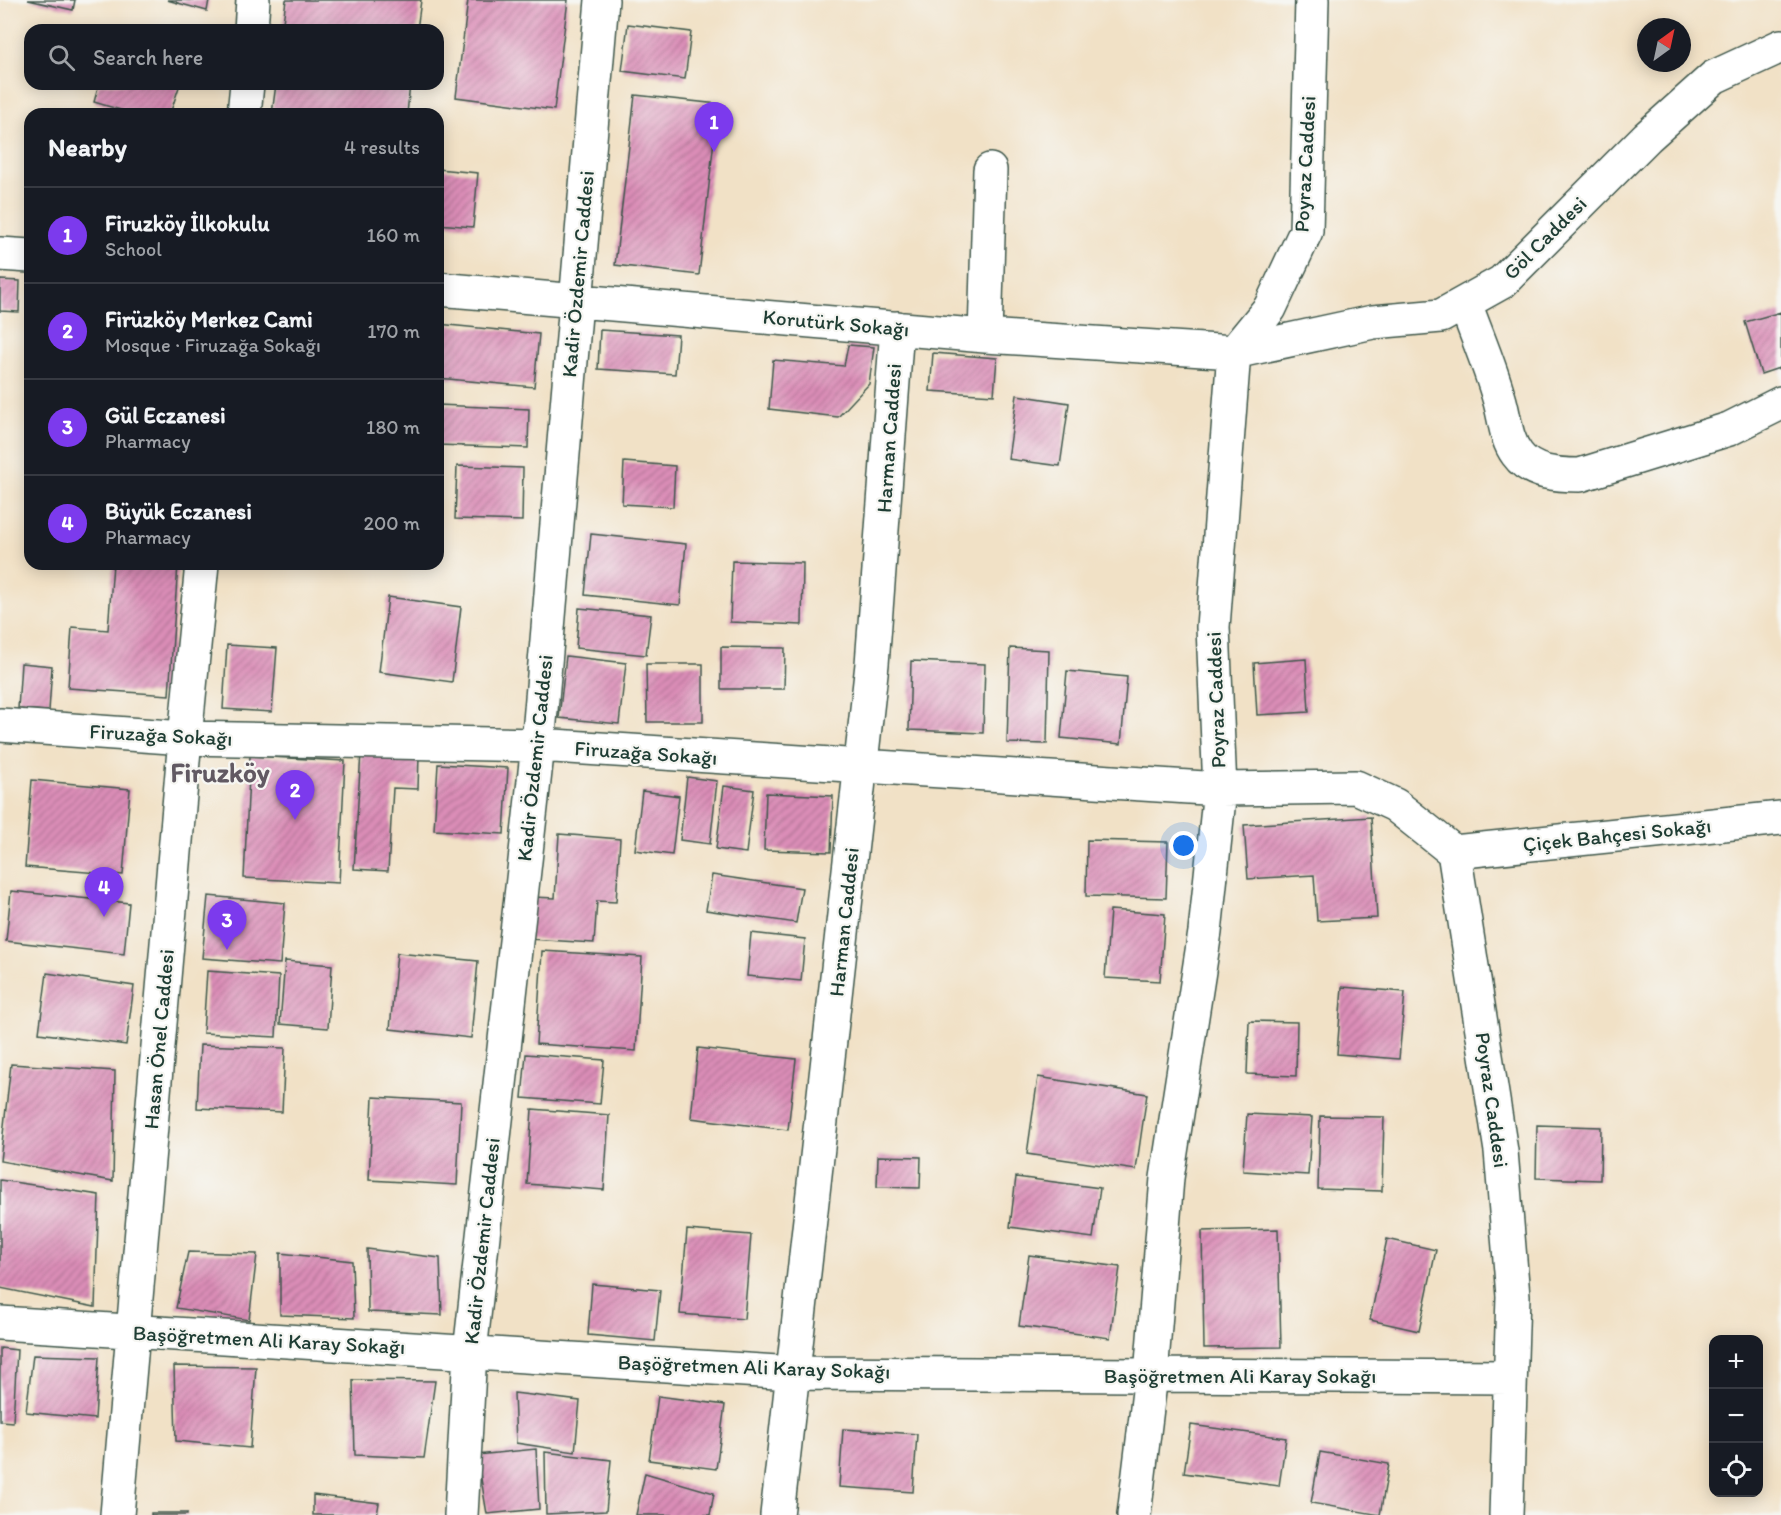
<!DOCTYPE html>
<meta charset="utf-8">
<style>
:root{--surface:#171b24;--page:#242831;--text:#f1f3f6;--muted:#9ea1a6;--line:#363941;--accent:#7c3aed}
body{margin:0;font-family:Itim,sans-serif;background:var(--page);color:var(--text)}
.controls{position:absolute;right:18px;bottom:18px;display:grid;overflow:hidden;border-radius:12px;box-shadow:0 3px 15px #0003}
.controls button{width:54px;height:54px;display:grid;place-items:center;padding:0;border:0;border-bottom:2px solid var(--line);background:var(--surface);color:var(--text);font:30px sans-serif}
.compass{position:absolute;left:1637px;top:18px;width:54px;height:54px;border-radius:50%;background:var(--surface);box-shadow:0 3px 15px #0003;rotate:33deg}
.you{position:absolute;left:1184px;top:846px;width:21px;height:21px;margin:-15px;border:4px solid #fff;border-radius:50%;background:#1a73e8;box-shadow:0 0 0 9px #1a73e833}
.badge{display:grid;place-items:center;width:39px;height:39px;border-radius:50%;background:var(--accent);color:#fff;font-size:20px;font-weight:700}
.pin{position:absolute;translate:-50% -50px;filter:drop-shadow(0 2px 3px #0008)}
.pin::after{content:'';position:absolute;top:32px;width:21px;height:18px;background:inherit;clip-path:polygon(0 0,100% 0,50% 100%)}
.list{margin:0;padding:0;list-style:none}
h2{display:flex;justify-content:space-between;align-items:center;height:78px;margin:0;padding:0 24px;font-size:26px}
h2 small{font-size:20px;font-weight:400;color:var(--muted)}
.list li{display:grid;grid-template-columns:39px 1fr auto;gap:18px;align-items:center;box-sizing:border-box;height:96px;padding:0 24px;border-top:2px solid var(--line)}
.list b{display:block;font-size:22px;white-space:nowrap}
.list p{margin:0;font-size:20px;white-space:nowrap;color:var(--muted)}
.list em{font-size:20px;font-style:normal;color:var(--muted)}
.icon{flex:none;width:33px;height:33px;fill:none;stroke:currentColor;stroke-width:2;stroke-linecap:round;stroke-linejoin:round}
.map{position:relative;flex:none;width:1781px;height:1515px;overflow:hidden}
.search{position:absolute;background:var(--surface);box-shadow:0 3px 15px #0003;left:24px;top:24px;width:420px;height:66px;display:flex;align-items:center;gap:15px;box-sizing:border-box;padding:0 21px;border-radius:18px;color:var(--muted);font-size:22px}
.panel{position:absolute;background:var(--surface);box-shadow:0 3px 15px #0003;left:24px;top:108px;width:420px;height:462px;border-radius:18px}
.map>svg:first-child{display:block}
</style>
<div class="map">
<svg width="1781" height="1515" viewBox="0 0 1781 1515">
<defs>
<pattern id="building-hatch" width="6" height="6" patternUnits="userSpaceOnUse" patternTransform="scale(1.5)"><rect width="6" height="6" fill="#db8db7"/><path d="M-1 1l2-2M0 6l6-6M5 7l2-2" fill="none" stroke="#b17496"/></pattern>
</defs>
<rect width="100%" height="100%" fill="#f6f6f2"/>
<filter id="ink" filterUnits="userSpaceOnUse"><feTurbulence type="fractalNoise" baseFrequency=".0167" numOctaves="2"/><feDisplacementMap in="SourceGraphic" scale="12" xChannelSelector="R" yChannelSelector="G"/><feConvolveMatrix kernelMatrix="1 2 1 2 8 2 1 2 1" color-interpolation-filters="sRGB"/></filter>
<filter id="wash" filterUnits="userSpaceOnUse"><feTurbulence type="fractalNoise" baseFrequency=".008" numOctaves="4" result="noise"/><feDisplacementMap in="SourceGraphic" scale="24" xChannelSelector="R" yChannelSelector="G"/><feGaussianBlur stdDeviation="1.35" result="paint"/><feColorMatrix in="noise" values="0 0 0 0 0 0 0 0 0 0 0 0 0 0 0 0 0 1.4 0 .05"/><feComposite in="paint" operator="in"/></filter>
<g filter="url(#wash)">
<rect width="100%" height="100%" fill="#f1e1c6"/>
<g id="blocks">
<path fill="url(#building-hatch)" d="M28,0H75L73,10Z
M167,0H209L207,11Z
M286,0H421L417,30H282Z
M468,0H568L554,110L456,97Z
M628,24L691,32L685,79L622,71Z
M99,84H180L170,114H134L94,102Z
M276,84H410L407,114H272Z
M635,95L718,104L699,275L615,265Z
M438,169L478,173L473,227L438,224Z
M0,280L20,281L19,312L0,311Z
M1781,312V373L1779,368L1761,374L1745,322Z
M438,324L539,334L534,387L438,378Z
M600,330L678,335L675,374L598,369Z
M848,345L874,347L869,384L838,417L769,409L773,360L844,366Z
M933,353L997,358L994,395L930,391Z
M1017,395L1069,403L1060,466L1008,459Z
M438,405L529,409L528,448L438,445Z
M624,462L675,466L673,507L622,504Z
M457,466L523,468L522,521L455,519Z
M591,534L686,544L680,605L585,595Z
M732,561L803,563L802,625L730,622Z
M113,564H178L169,695L68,688L72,627L108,630Z
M388,597L461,607L452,682L379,672Z
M579,608L651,615L646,655L576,648Z
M227,645L277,648L272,712L223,709Z
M721,647L785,648L784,689H721Z
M1010,648L1049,650L1047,744L1007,743Z
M566,656L626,663L619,724L559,718Z
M1306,659L1309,712L1257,715L1254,663Z
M911,661L985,664L983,733L909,730Z
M21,663L52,666L49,711L18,709Z
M646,664H703V722H647Z
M1067,671L1127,677L1121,744L1061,738Z
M361,752L419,755L418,789L393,788L388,871L354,869Z
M250,756L345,761L339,883L244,878Z
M438,764L508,768L504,834L434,830Z
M687,777L717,781L710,844L680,840Z
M32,780L130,789L123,875L25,867Z
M724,786L754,790L746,853L716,849Z
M642,791L679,796L672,855L635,850Z
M766,793L833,796L831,852L764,850Z
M1371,817L1377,918L1317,921L1314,875L1248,879L1244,825Z
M559,834L620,839L616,902L597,901L594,943L529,939L532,897L555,898Z
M1087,840L1168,842L1166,898L1086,896Z
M712,875L802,888L796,923L706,910Z
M11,891L129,903L124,954L6,941Z
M208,896L285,903L280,964L202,958Z
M1110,910L1165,914L1160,981L1105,978Z
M751,933L805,939L801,981L747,976Z
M542,951L642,957L636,1051L536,1044Z
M397,953L478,961L471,1038L390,1029Z
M285,961L332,965L328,1028L280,1024Z
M207,971L279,976L276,1037L203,1033Z
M47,973L134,986L126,1045L39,1033Z
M1342,987L1405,992L1399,1059L1337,1054Z
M1249,1021L1297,1022L1296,1076L1247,1074Z
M200,1045L285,1048L282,1112L197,1108Z
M698,1048L796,1059L788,1130L691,1118Z
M526,1054L604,1060L600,1104L522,1098Z
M11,1064L115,1071L113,1181L0,1161Z
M1038,1077L1147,1094L1136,1170L1027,1154Z
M373,1097L461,1102L457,1185L369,1180Z
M532,1109L609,1115L604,1190L527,1184Z
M1247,1114L1312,1117L1308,1175L1243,1171Z
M1320,1116L1384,1117L1382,1191L1318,1189Z
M1537,1125L1601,1127L1600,1180L1536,1178Z
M878,1156L921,1157L920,1188L877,1187Z
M1016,1177L1100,1188L1093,1238L1010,1227Z
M0,1180L99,1195L95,1307L0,1288Z
M1278,1229L1281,1347L1204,1348L1202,1231Z
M687,1230L751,1235L744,1319L680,1314Z
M1387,1239L1436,1250L1419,1331L1370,1320Z
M367,1249L440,1258L442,1315L368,1312Z
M188,1252L257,1254L249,1320L176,1308Z
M280,1253L352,1261L354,1318L280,1315Z
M1029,1255L1120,1267L1110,1338L1019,1326Z
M592,1284L660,1290L655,1341L588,1335Z
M0,1348L17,1350L13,1422L0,1421Z
M33,1355L99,1357L95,1419L26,1412Z
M174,1366L256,1367L250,1448L176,1441Z
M353,1380L435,1381L424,1458L355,1455Z
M514,1393L580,1401L575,1452L516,1443Z
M658,1396L725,1405L716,1469L649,1460Z
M1191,1425L1286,1438L1279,1486L1184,1473Z
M843,1429L917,1434L913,1492L839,1487Z
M536,1449L539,1509L487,1514L477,1455Z
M545,1452L611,1460L606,1511L546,1514Z
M1320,1452L1389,1464L1380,1515L1311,1503Z
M645,1473L714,1493L710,1515H636Z
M313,1495L379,1503L377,1515H313Z
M151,1513H187V1515H151Z"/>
</g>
</g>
<g filter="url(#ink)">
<use href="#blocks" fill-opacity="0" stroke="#3e564a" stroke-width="1.5"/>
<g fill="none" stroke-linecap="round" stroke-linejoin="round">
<g stroke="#3e564a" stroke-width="36">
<path id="minor" d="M1312,0L1306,231L1270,308L1234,352L1213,627L1220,789L1356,787L1395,805L1454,852L1501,1151L1513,1296L1506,1515
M251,30L253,0
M244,114L247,84
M0,254L30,256
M438,289L985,336L1234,352L1373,322L1441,316L1502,282L1647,137L1714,77L1781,46
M1465,303C1476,334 1490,366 1499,398C1505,417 1505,438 1517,454C1531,474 1559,475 1580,475L1729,429L1781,403
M985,336L990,170
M0,725L185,738L538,745L1220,789L1205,932L1167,1178L1151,1375L1134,1515
M1454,852L1781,818
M0,1323L793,1373L1510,1377
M117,1515L185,738L202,564
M461,1515L470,1352L538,745L602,0
M777,1515L872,664L897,328"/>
</g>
<use href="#minor" stroke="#fff" stroke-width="33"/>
</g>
</g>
<g text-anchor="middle" stroke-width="4.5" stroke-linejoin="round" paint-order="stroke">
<g font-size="21" fill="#1f3d34" stroke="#f6f6f2">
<text transform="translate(1305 164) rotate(-87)" y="7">Poyraz Caddesi</text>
<text transform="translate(1545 238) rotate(-45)" y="7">Göl Caddesi</text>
<text transform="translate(578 274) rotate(-85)" y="7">Kadir Özdemir Caddesi</text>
<text transform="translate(836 323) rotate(5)" y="7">Korutürk Sokağı</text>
<text transform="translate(889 438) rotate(-86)" y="7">Harman Caddesi</text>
<text transform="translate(1216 700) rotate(-92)" y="7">Poyraz Caddesi</text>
<text transform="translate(161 735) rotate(3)" y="7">Firuzağa Sokağı</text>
<text transform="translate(646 753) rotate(4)" y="7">Firuzağa Sokağı</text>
<text transform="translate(535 758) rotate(-84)" y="7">Kadir Özdemir Caddesi</text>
<text transform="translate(1617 835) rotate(-6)" y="7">Çiçek Bahçesi Sokağı</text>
<text transform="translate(844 922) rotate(-84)" y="7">Harman Caddesi</text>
<text transform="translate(159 1039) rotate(-85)" y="7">Hasan Önel Caddesi</text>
<text transform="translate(1492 1100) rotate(82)" y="7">Poyraz Caddesi</text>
<text transform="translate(482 1241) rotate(-84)" y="7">Kadir Özdemir Caddesi</text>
<text transform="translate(269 1340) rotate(3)" y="7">Başöğretmen Ali Karay Sokağı</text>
<text transform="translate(754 1367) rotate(2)" y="7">Başöğretmen Ali Karay Sokağı</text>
<text x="1240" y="1383">Başöğretmen Ali Karay Sokağı</text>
</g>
<g font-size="27" font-weight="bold" fill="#615962" stroke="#f6f6f2">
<text x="220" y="782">Firuzköy</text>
</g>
</g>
</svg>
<div class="controls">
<button>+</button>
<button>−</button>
<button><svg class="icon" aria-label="locate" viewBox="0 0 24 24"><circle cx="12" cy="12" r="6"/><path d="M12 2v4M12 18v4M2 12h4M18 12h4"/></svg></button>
</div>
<svg class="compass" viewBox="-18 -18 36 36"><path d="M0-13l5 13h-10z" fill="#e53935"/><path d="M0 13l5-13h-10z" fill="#9ea1a6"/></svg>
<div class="you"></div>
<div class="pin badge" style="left:714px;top:152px">1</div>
<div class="pin badge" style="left:295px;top:820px">2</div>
<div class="pin badge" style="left:227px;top:950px">3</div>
<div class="pin badge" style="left:104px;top:917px">4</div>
<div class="search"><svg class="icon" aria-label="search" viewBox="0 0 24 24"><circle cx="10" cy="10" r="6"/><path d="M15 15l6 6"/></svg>Search here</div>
<section class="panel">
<h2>Nearby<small>4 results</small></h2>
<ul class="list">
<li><span class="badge">1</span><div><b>Firuzköy İlkokulu</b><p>School</p></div><em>160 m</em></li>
<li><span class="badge">2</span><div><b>Firüzköy Merkez Cami</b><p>Mosque · Firuzağa Sokağı</p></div><em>170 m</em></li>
<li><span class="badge">3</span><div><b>Gül Eczanesi</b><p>Pharmacy</p></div><em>180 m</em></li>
<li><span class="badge">4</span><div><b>Büyük Eczanesi</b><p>Pharmacy</p></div><em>200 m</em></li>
</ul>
</section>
</div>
